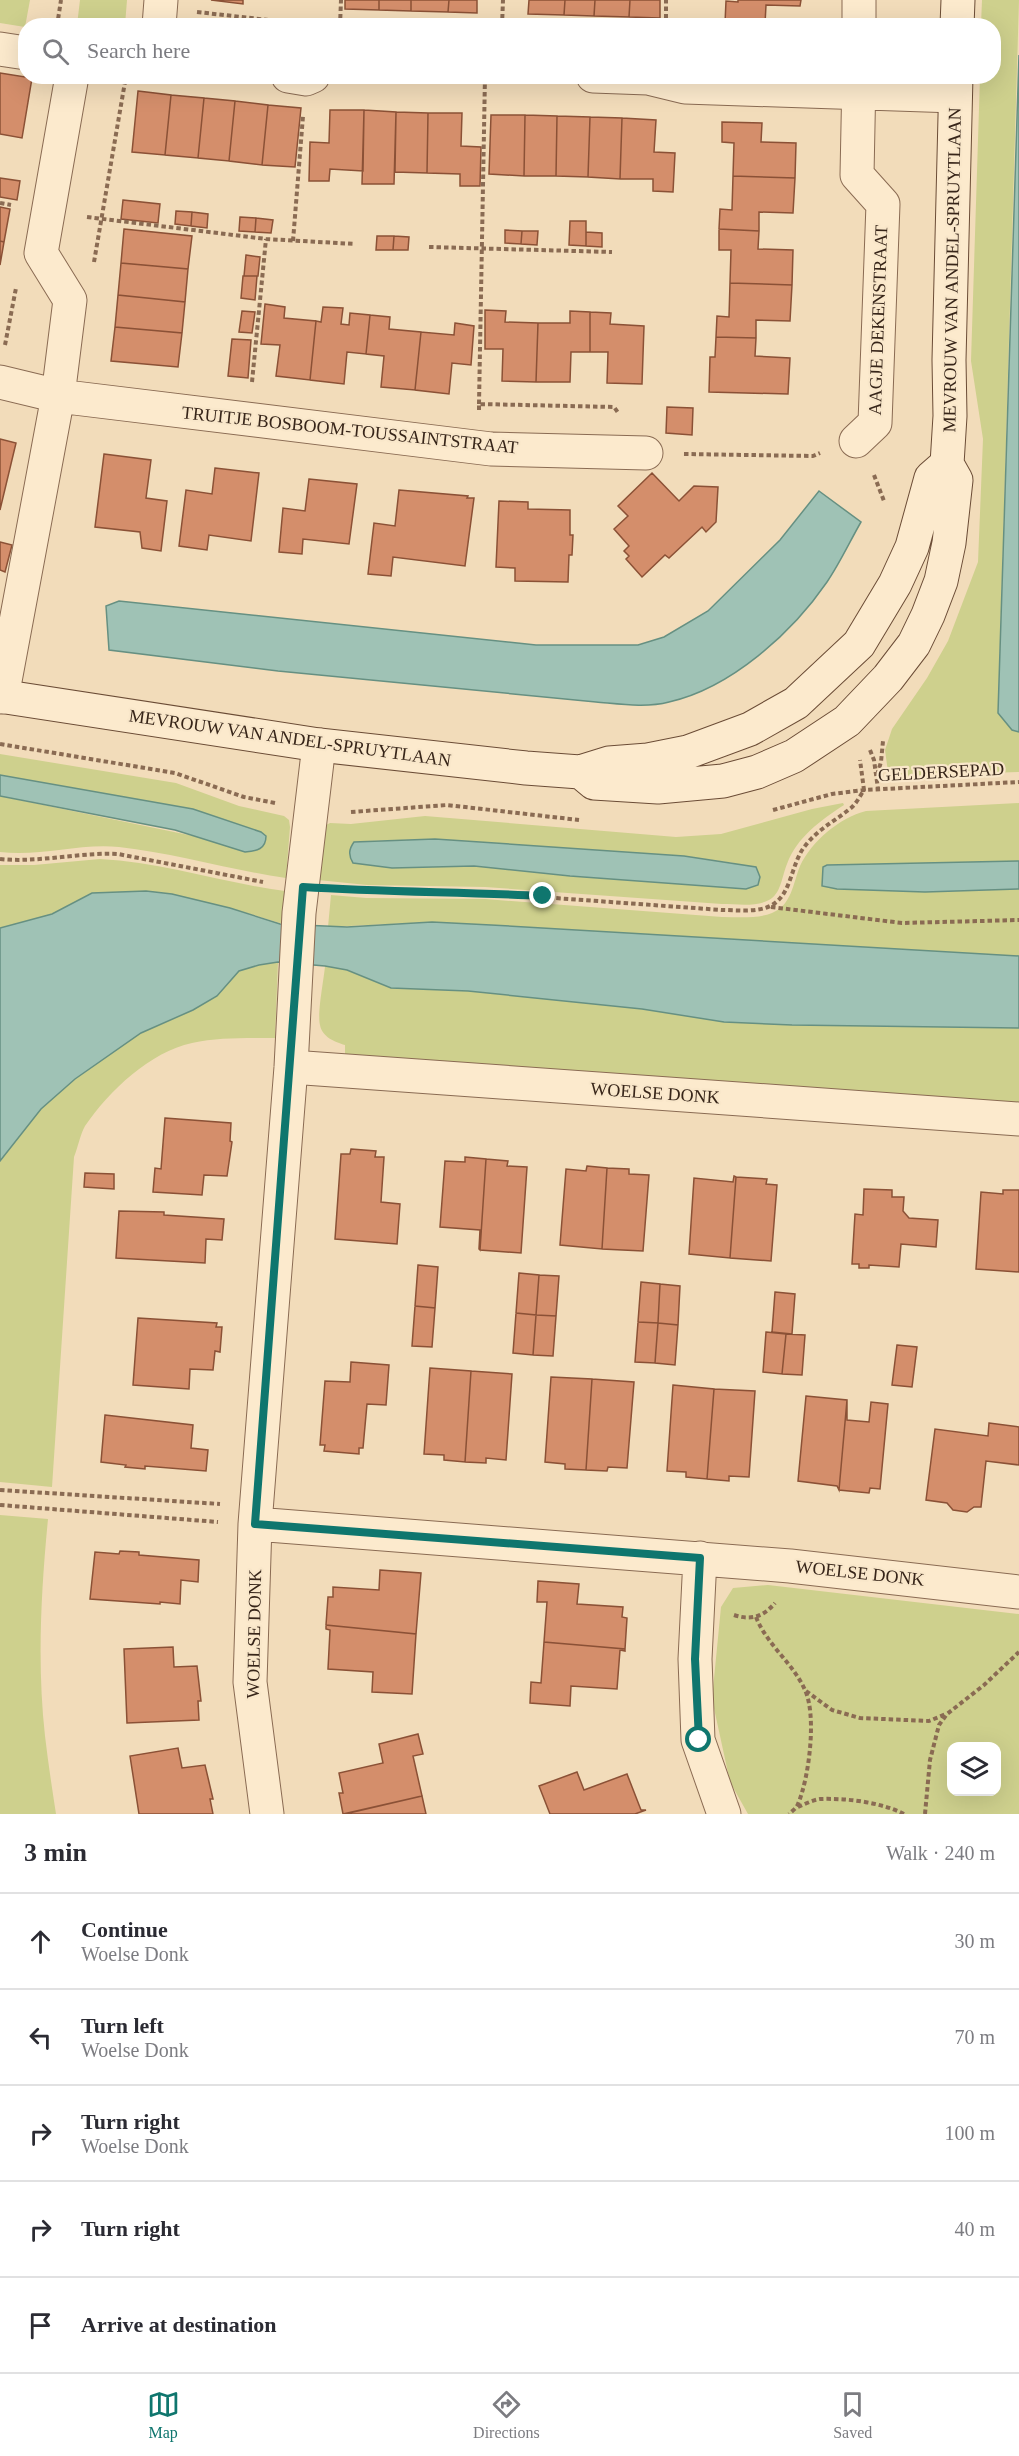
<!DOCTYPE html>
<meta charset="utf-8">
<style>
:root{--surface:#fff;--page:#f2f2f3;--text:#2b2b33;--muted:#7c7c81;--line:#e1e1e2;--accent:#0f766e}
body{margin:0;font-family:"Times New Roman",serif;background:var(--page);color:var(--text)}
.controls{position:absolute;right:18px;bottom:18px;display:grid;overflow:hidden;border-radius:12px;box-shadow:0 6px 24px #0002}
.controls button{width:54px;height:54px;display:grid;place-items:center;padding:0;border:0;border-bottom:2px solid var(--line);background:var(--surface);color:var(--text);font:30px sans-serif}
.stop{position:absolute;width:18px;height:18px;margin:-14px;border:4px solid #0f766e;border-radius:50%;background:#fff}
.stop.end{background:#0f766e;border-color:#fff;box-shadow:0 2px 6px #0008}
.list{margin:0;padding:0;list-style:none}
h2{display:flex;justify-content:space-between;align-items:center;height:78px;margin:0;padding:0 24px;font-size:26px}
h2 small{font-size:20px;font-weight:400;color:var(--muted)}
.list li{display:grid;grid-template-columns:39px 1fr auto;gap:18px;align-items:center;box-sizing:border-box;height:96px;padding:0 24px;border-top:2px solid var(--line)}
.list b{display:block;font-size:22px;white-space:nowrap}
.list p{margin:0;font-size:20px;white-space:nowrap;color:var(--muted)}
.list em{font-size:20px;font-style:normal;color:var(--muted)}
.icon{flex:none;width:33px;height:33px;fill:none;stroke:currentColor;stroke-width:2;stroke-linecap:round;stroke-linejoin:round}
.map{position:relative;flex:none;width:1019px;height:1814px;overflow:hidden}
.search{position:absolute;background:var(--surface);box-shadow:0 6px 24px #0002;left:18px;right:18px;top:18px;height:66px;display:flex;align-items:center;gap:15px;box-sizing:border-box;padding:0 21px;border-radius:24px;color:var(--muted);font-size:22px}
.sheet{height:558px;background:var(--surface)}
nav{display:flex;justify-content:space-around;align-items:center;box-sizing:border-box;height:84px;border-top:2px solid var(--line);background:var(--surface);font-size:16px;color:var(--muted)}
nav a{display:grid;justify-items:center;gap:3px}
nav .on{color:var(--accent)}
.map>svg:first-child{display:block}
</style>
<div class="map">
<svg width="1019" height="1814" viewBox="0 0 1019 1814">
<rect width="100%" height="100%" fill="#f2dcba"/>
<path fill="#ced08d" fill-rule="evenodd" d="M0,0H30L25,27L0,23Z
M80,0H127L125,25H77Z
M982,0H1019L998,713L1012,730L1019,732V772L898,776L888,772L885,750L892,729L927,678L948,641L978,562L983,439L971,361L980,77L994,76V26L981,25Z
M0,754L176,783L239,806L284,816L289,820L290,827L286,878C230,870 174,853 119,847C79,843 40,857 0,852V796L208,839L266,836L261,832L193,809L0,775Z
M843,803L844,805C821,820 797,837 787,864C782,876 781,894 769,900C756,907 737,904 722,904L485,887L367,885L318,880L326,825L330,823L351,824L425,816L676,837L721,834L812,809ZM435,839L684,856L734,863L758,885L746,889L570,876L474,866L392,868L371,865L366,841Z
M1019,803V861L827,865L822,885L837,889L925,892L1019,889V956L491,925L432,922L328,927L331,895L366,898L485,899L722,917C738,917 757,919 772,913C792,905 793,883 800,866C812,841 839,818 866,811Z
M100,859C162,862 223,883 285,891L283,924L230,908L92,893L52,914L0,928V865H34Z
M278,962L275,1038C248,1038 219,1037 192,1043C150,1052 109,1091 85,1126C80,1135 78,1147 74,1157L52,1487L0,1482V1161L41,1109L75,1079L115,1050L141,1033L193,1010L217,996L239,971L259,965Z
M325,966L347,970L391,988L468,991L642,1009L724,1022L1019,1028V1103L345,1056V1045C335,1042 322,1037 320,1025C317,1013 324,979 325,966Z
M0,1515L48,1519C41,1591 37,1664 45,1736C48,1762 52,1788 56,1814H0Z
M768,1585L1019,1614V1814H748L730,1782L712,1699L721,1607L733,1588ZM952,1746H996V1792H952Z"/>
<path fill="#9fc2b5" stroke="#669082" stroke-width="1.5" d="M1019,55V732L1012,730L998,713Z
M819,491L861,522C850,541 840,563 827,582C792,633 731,688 669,702C646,708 620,704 596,702L278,671L109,650L106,606L119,601L536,645H638L664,637L708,611L780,540Z
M0,775L193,809L261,832L266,836C266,849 257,851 245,852L175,830L0,796Z
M435,839L684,856L756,867L760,877L758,885L746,889L570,876L474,866L392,868L353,863C348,855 349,849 354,842Z
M1019,861V889L925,892L837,889L822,886L823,867L827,865Z
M146,891L172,894L230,908L280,924L347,927L432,922L491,925L1019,956V1028L792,1025L724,1022L642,1009L468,991L391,988L347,970L325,966L278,962L259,965L239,971L217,996L193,1010L141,1033L75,1079L41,1109L0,1161V928L52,914L92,893Z"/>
<path fill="#d48e6b" stroke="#8b5136" stroke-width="1.5" d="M211,0H243V4Z
M345,0H379V10L345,9Z
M379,0H411V11L379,10Z
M411,0H449L448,12L411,11Z
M449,0H477V13L448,12Z
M529,0H565L564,15L528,14Z
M565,0H595L594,16L564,15Z
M595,0H630L629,17L594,16Z
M630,0H660V18L629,17Z
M738,0H801L800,6L766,5L765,24L725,23L726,1L738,2Z
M0,73L32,78L22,138L0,134Z
M138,91L171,95L165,155L132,152Z
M171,95L204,98L198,158L165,155Z
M204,98L235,101L229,161L198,158Z
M235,101L268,105L262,165L229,161Z
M268,105L301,108L295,167L262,165Z
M330,110H364L363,171L330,169L329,181H309L310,142L329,143Z
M364,110L396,112L394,184H362Z
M396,112L428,113L427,173L395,172Z
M428,113H462L461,146L481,147L480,186H460V174L427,173Z
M491,115H525L524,176L489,174Z
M525,115L557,116L556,176H524Z
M557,116L590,117L588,177L556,176Z
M590,117L622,118L620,179L588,177Z
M622,118L656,120L654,152L675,153L673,192L653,191V179H620Z
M722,122L762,123L761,142L796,143L795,178L733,176L734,143L722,142Z
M733,176L795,178L793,213L759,212V231L719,229L720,209L732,210Z
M0,178L20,181L17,200L0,197Z
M123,200L160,204L158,223L121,219Z
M0,207L10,209L4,242L0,241Z
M176,211L192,212L191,226L175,224Z
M192,212L208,214L207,228L191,226Z
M240,217L256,218L255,232L239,231Z
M256,218L273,220L271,233L255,232Z
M570,221H586V246L569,245Z
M124,229L192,236L188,269L121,263Z
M719,229L759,231L758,249L793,250L792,285L730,283L731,250H719Z
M505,230L522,231L521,244L505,243Z
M522,231H538L537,245L521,244Z
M586,232L602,233V247L586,246Z
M377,236H394L393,250H376Z
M394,236L409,237L408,250H393Z
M0,241L4,242L0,265Z
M246,255L260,257L258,276H244Z
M121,263L188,269L185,302L118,295Z
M243,276H257L255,300L241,298Z
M730,283L792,285L790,321L756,320V338L716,337L717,316L729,317Z
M118,295L185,302L182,333L115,327Z
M265,304L285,307L284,318L316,321L310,380L276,376L280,345L261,344Z
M323,307L343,308L341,324L349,325L350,313L370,315L366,354L347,352L344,384L310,380L316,321L321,322Z
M485,310L506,311L505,322L538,323L536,382L502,381L503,349H485Z
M242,311L255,312L252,333L239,332Z
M570,311L590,312V352H571L570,382H536L538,323H570Z
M590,312L611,313L610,324L644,326L642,384L607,383L608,352H590Z
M370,315L390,317L389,329L421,332L415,390L381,387L384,356L366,354Z
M455,323L474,326L471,365L452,363L449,394L415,390L421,332L454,335Z
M115,327L182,333L178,367L111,361Z
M716,337L756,338L755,356L790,358L788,394L709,392L710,357H715Z
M232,339L251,340L248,378L228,376Z
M667,407L693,408L692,435L666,433Z
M0,439L16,443L0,510Z
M104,454L151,460L146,498L167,501L161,551L142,548L140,532L95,527Z
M215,468L259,473L251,541L209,535L207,550L179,546L186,490L212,494Z
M652,473L679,501L694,486L718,487L716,522L706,532L702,527L669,558L665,555L642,577L626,559L629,556L624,551L629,546L614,529L628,516L618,506Z
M309,479L357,484L349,544L303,539L302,554L279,552L283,508L305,511Z
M399,490L468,496L467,498H474L465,566L393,557L391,576L368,574L374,523L395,526Z
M499,501L528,502V509L570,510V535H573L572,555H569L568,582L515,581V568L496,567Z
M0,542L12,545L5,572L0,570Z
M165,1118L231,1123L230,1141L232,1142L227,1176L204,1175L202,1195L153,1192L155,1168L161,1169Z
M351,1149L376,1151L375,1157H384L381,1202L400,1204L397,1244L335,1239L341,1154H350Z
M465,1157L486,1159L480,1250L479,1249L480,1230L440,1227L445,1161L465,1162Z
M486,1159L508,1161L507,1166L527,1167L521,1253L480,1250Z
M587,1166L607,1168L602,1249L560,1245L566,1169L586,1171Z
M607,1168L629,1169V1174L649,1175L643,1251L602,1249Z
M85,1173L114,1174V1189L84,1187Z
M734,1176L736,1177L730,1258L689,1254L694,1178L733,1182Z
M736,1177L767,1179L766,1184L777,1185L771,1261L730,1258Z
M864,1189L892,1190V1197H904L903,1211L909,1218L938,1220L936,1247L901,1244L899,1267L869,1265V1268H859V1264H852L855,1214L863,1215Z
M1003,1190H1019V1272L976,1269L981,1192L1003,1194Z
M119,1211L164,1212V1215L224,1219L222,1240L206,1239L205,1263L116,1258Z
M418,1265L438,1267L435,1308L415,1306Z
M519,1273L539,1275L536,1315L516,1313Z
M539,1275L559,1276L556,1316L536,1315Z
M641,1282L660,1284L658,1323L638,1322Z
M660,1284L680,1286L678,1325L658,1323Z
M775,1292L795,1294L792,1334L772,1332Z
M415,1306L435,1308L432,1347L412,1346Z
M516,1313L536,1315L533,1355L513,1353Z
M536,1315L556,1316L553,1356L533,1355Z
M138,1318L217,1323L216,1327H222L220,1352L215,1351L213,1370L190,1369L189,1389L133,1385Z
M638,1322L658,1323L655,1363L635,1362Z
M658,1323L678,1325L675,1365L655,1363Z
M766,1332L786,1334L782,1374L763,1372Z
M786,1334L805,1335L802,1375L782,1374Z
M897,1345L917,1347L912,1387L892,1385Z
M351,1362L389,1365L386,1405L367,1404L363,1448H359V1454L324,1451L325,1445H320L325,1381L350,1382Z
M430,1368L471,1371L465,1462L444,1460V1455L424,1454Z
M471,1371L512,1374L506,1460L486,1458V1463L465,1462Z
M551,1377L592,1379L586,1470L565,1469V1464L545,1462Z
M592,1379L634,1382L627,1468L608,1467L607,1471L586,1470Z
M673,1385L714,1389L707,1479L686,1477V1472L667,1471Z
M714,1389L755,1391L749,1477L729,1476V1481L707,1479Z
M806,1396L847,1400L839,1490L837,1486L798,1481Z
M847,1400V1420L869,1422L871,1402L888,1404L880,1489L870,1488L869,1493L839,1490Z
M105,1415L193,1425L191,1448L208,1450L206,1471L145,1466V1469L125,1467L126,1465L101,1462Z
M989,1423L1019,1427V1465L986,1461L981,1507H974L967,1512L953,1510L947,1503L926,1500L935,1429L988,1436Z
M120,1551L139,1552V1555L199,1560L198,1582L181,1580L180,1604L160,1602V1604L90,1599L95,1552L119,1554Z
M380,1570L421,1573L416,1634L326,1625L328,1597H333V1587L379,1590Z
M538,1581L579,1584L577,1604L623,1607L622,1617L627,1618L625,1649L544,1642L547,1602H537Z
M326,1625L416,1634L412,1694L372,1692L373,1672L328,1669L330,1630L326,1629Z
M544,1642L625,1649V1651L620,1650L617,1689L571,1686L570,1706L530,1703L531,1682L541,1683Z
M173,1647L174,1667L197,1666L201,1701H198L199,1720L127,1723L124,1649Z
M418,1734L423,1754L413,1756L422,1796L343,1814L339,1793H343L339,1773L383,1763L379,1744Z
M178,1748L182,1768L205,1765L213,1799H210L213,1814H139L130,1756Z
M577,1772L584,1790L627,1774L641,1810H646L635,1814H550L539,1786Z
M422,1796L426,1814H345Z"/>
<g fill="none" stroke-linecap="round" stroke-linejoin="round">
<g stroke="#8a6b53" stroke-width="35">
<path id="street" d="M159,26L161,0
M859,26V0
M0,49L26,53
M288,76L306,79L313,76
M593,76L648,78L685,87L955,96
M0,382L58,396L491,449L646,453
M856,441L875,423L883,204L857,175L859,76
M2,697L58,396L70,300L41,253L72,76
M291,1067L1019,1119
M255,1524L790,1566L1019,1592
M700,1558L695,1659L698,1740L724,1814
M267,1814L250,1682L255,1524L291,1067L299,913L319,745"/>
</g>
<g stroke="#6b4c36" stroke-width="35">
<path id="secondary" d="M957,26L958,0
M0,696L319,745L526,768L580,772L609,763L648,760L688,752L750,729L796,703L859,644L895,584L912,547L931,478L947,464
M582,773L594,783L658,787L723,781L757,772L794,756L847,721L888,678L914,644L928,615L941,581L949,543L956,480L947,464L950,416L949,360L956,76"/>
</g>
<path stroke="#8a6b53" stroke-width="4" stroke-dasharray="4.5 3" stroke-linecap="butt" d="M197,12L322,26
M57,26L61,0
M340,26L341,0
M502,26L503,0
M666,26V0
M0,203L11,205
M87,217L266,239L355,244
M293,241L303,116
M429,247L612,252
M94,262L126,76
M5,345L16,288
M252,382L266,239
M479,404L485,76
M479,410V404L614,407L619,414
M684,454L813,456L820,453
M874,475L884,501
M0,744L175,773L244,797L275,803
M870,750L874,760L878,789
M877,775L881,762L883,741
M773,810L832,794L864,790L1019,782
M351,812L447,805L579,820
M0,859C39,863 79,852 118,854L263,882
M339,890L485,893L722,910C737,910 758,913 772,905C792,894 791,863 805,846C818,829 835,821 851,808C856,804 860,796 864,790L860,760
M771,907L902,923L1019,920
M0,1490L220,1504
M0,1505L218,1522
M734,1615C752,1621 764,1616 775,1603
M756,1617C767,1645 793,1663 805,1690C817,1716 809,1778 798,1804C796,1809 792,1811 789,1814
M806,1691L832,1710L860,1718L929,1721L946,1714
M798,1807C805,1804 813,1800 820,1799C845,1798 881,1802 904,1814
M925,1814L930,1760L939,1725L947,1714L984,1685L1019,1652"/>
<use href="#street" stroke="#fceacd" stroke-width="33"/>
<use href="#secondary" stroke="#fceacd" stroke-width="33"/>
</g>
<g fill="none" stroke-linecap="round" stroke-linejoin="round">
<path stroke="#0f766e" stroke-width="8" d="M543,896C463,892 383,892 303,887L255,1524L700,1558L695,1659L699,1740"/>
</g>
<g text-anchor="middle" stroke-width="4.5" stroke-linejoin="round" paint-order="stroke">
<g font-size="18" fill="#372519" stroke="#f9e7ca">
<text transform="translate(952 270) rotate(-89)" y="6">MEVROUW VAN ANDEL-SPRUYTLAAN</text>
<text transform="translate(878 320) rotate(-88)" y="6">AAGJE DEKENSTRAAT</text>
<text transform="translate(350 430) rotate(6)" y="6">TRUITJE BOSBOOM-TOUSSAINTSTRAAT</text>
<text transform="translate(290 738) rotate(8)" y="6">MEVROUW VAN ANDEL-SPRUYTLAAN</text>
<text transform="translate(941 772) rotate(-3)" y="6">GELDERSEPAD</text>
<text transform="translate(655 1093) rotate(4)" y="6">WOELSE DONK</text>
<text transform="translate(860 1573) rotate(6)" y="6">WOELSE DONK</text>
<text transform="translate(254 1634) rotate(-89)" y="6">WOELSE DONK</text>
</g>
</g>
</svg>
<div class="controls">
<button><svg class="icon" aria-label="layers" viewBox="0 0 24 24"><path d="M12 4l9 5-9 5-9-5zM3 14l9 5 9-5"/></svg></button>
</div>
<div class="stop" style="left:699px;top:1740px"></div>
<div class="stop end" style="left:543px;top:896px"></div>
<div class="search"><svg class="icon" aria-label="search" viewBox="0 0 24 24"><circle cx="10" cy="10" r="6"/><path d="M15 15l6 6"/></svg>Search here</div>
</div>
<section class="sheet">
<h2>3 min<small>Walk · 240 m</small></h2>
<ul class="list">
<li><svg class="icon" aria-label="ahead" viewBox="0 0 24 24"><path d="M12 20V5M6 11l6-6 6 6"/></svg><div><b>Continue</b><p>Woelse Donk</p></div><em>30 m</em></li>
<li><svg class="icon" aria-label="left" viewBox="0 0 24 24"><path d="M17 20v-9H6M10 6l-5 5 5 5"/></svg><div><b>Turn left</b><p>Woelse Donk</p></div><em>70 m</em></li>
<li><svg class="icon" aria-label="right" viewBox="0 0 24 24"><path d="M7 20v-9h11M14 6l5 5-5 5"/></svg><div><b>Turn right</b><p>Woelse Donk</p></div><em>100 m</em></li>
<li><svg class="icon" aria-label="right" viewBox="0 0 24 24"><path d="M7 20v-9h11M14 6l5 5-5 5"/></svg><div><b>Turn right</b></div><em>40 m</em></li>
<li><svg class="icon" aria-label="arrive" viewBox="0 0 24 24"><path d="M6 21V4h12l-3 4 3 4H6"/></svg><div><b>Arrive at destination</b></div></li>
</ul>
</section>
<nav>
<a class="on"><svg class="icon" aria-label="map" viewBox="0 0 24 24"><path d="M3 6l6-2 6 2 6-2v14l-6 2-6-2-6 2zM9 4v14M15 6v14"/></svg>Map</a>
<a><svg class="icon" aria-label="directions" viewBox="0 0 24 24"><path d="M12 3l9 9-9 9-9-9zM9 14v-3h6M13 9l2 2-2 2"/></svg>Directions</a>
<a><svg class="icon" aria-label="saved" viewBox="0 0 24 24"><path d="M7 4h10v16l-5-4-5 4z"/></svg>Saved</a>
</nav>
